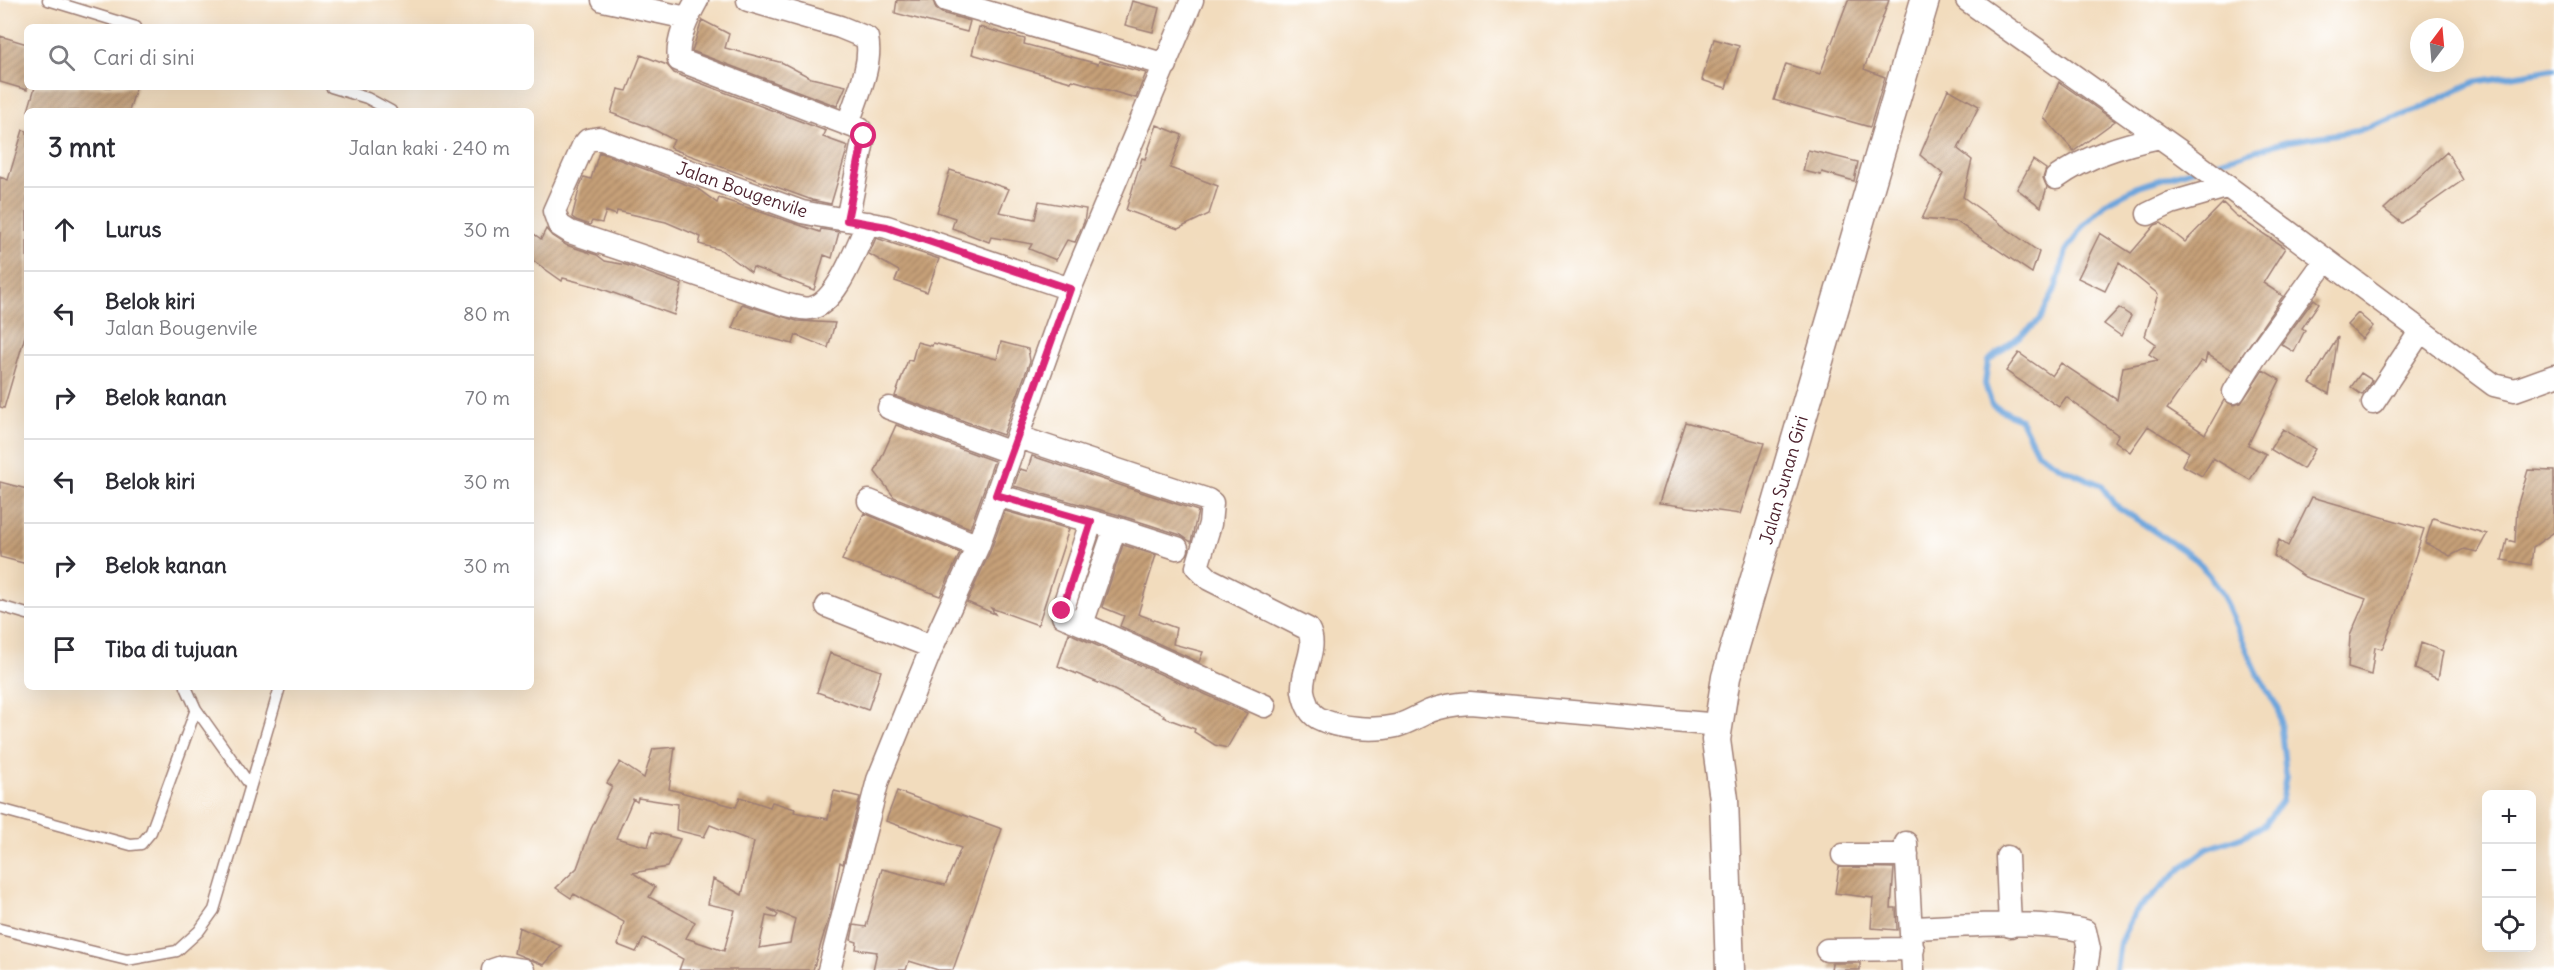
<!DOCTYPE html>
<html lang="id">
<meta charset="utf-8">
<style>
:root{--surface:#fff;--page:#f7f7f7;--text:#2b2b33;--muted:#7c7c81;--line:#e1e1e2}
body{margin:0;font-family:Delius,sans-serif;background:var(--page);color:var(--text)}
.controls{position:absolute;right:18px;bottom:18px;display:grid;overflow:hidden;border-radius:9px;box-shadow:0 6px 24px #0002}
.controls button{width:54px;height:54px;display:grid;place-items:center;padding:0;border:0;border-bottom:2px solid var(--line);background:var(--surface);color:var(--text);font:30px sans-serif}
.compass{position:absolute;left:2410px;top:18px;width:54px;height:54px;border-radius:50%;background:var(--surface);box-shadow:0 6px 24px #0002;rotate:16deg}
.stop{position:absolute;width:18px;height:18px;margin:-14px;border:4px solid #db2777;border-radius:50%;background:#fff}
.stop.end{background:#db2777;border-color:#fff;box-shadow:0 2px 6px #0008}
.list{margin:0;padding:0;list-style:none}
h2{display:flex;justify-content:space-between;align-items:center;height:78px;margin:0;padding:0 24px;font-size:26px}
h2 small{font-size:20px;font-weight:400;color:var(--muted)}
.list li{display:grid;grid-template-columns:39px 1fr auto;gap:18px;align-items:center;box-sizing:border-box;height:84px;padding:0 24px;border-top:2px solid var(--line)}
.list b{display:block;font-size:22px;white-space:nowrap}
.list p{margin:0;font-size:20px;white-space:nowrap;color:var(--muted)}
.list em{font-size:20px;font-style:normal;color:var(--muted)}
.icon{flex:none;width:33px;height:33px;fill:none;stroke:currentColor;stroke-width:2;stroke-linecap:round;stroke-linejoin:round}
.map{position:relative;flex:none;width:2554px;height:970px;overflow:hidden}
.search{position:absolute;background:var(--surface);box-shadow:0 6px 24px #0002;left:24px;top:24px;width:510px;height:66px;display:flex;align-items:center;gap:15px;box-sizing:border-box;padding:0 21px;border-radius:9px;color:var(--muted);font-size:22px}
.panel{position:absolute;background:var(--surface);box-shadow:0 6px 24px #0002;left:24px;top:108px;width:510px;height:582px;border-radius:9px}
.map>svg:first-child{display:block}
</style>
<div class="map">
<svg width="2554" height="970" viewBox="0 0 2554 970">
<defs>
<pattern id="building-hatch" width="6" height="6" patternUnits="userSpaceOnUse" patternTransform="scale(1.5)"><rect width="6" height="6" fill="#c6a078"/><path d="M-1 1l2-2M0 6l6-6M5 7l2-2" fill="none" stroke="#a38263"/></pattern>
</defs>
<rect width="100%" height="100%" fill="#fff"/>
<filter id="ink" filterUnits="userSpaceOnUse"><feTurbulence type="fractalNoise" baseFrequency=".0167" numOctaves="2"/><feDisplacementMap in="SourceGraphic" scale="12" xChannelSelector="R" yChannelSelector="G"/><feConvolveMatrix kernelMatrix="1 2 1 2 8 2 1 2 1" color-interpolation-filters="sRGB"/></filter>
<filter id="wash" filterUnits="userSpaceOnUse"><feTurbulence type="fractalNoise" baseFrequency=".008" numOctaves="4" result="noise"/><feDisplacementMap in="SourceGraphic" scale="24" xChannelSelector="R" yChannelSelector="G"/><feGaussianBlur stdDeviation="1.35" result="paint"/><feColorMatrix in="noise" values="0 0 0 0 0 0 0 0 0 0 0 0 0 0 0 0 0 1.4 0 .05"/><feComposite in="paint" operator="in"/></filter>
<g filter="url(#wash)">
<rect width="100%" height="100%" fill="#f2dcbd"/>
<g fill="none" stroke-linecap="round" stroke-linejoin="round">
<path stroke="#6da5dc" stroke-width="6" d="M2207,165L2283,142L2357,131L2417,110L2474,82L2554,69
M2116,970L2120,942L2135,912L2182,868L2207,849L2243,836L2264,825L2281,802L2286,776L2279,710L2256,671L2221,591L2197,560L2114,504L2101,485L2064,469L2037,452L2021,420L1992,405L1985,384L1988,361L2040,320L2056,287L2066,251L2085,224L2106,203L2139,186L2194,169"/>
</g>
<g id="blocks">
<path fill="url(#building-hatch)" fill-rule="evenodd" d="M897,0H933L936,9L942,13L970,21L967,32L895,13Z
M1848,0H1889L1864,69L1885,77L1870,127L1774,100L1786,64L1820,74Z
M1132,1L1159,8L1153,32L1125,25Z
M702,20L729,34L725,48L783,63L811,78L846,86L837,106L692,51Z
M979,27L1025,39L1024,44L1098,64L1099,61L1146,73L1136,98L1072,80L1071,82L1031,71L972,54Z
M0,36L27,44V90L0,82Z
M1714,39L1739,46L1726,88L1702,80Z
M641,55L667,65L674,73L826,131L823,137L848,146L831,204L812,200L670,148L674,140L649,127L611,113L618,89L627,91Z
M2059,82L2115,121L2074,151L2044,118Z
M35,87H136L129,111H28Z
M1948,89L1979,106L1958,149L1972,160L1963,197L2039,252L2032,273L1957,222L1922,219L1943,174L1920,155Z
M1157,125L1182,135L1170,168L1218,186L1209,214L1178,229L1126,210L1142,158L1145,159Z
M23,130L27,131V329L4,408L0,407V177L8,180Z
M1808,150L1858,162L1854,181L1822,172L1821,175L1803,171Z
M599,152L698,189L717,203L719,198L820,232L821,229L839,232L832,258L824,255L814,290L753,267L751,272L721,250L699,244L701,237L666,222L617,211L616,215L606,211L602,223L592,221L590,225L576,220L572,217L580,186L584,177L591,179Z
M2447,152L2463,180L2402,223L2384,209Z
M2033,160L2046,169L2043,178L2047,187L2041,207L2017,189Z
M950,170L1009,189L999,212L1035,219L1039,201L1086,209L1084,222L1075,242L1067,240L1056,260L1029,249L1032,244L991,237L989,242L952,228L955,218L937,212Z
M2223,203L2235,215L2285,248L2263,283L2283,296L2232,370L2207,354L2205,363L2201,361L2167,409L2205,434L2224,400L2233,405L2241,403L2263,370L2280,380L2248,445L2266,454L2250,480L2213,458L2202,476L2182,465L2189,452L2148,426L2130,452L2115,441L2118,435L2066,397L2059,407L2006,371L2019,353L2052,376L2061,363L2117,400L2123,367L2158,360L2149,354L2156,344L2145,336L2158,294L2119,263L2105,291L2078,278L2100,233L2131,253L2155,225L2161,223L2185,242Z
M546,229L552,236L566,245L597,255L605,261L626,265L682,285L674,315L594,286L563,278L562,281L531,259V232L541,239Z
M876,238L939,259L927,292L895,281L899,271L869,254Z
M2314,299L2319,303L2302,328L2305,330L2294,352L2281,344Z
M742,304L797,321L835,323L828,348L796,335L793,344L732,328Z
M2119,308L2131,316L2121,336L2104,324Z
M2358,313L2373,326L2362,339L2347,325Z
M2338,337L2329,394L2310,383Z
M917,342L932,346L933,343L997,359L1001,342L1028,349L1030,361L1003,435L895,396L908,360L912,361Z
M2361,373L2372,380L2362,395L2351,387Z
M1685,422L1764,443L1740,514L1659,503Z
M896,425L994,461L970,528L894,497L875,472Z
M2283,429L2315,449L2303,469L2270,449Z
M1032,456L1198,511L1191,542L1181,535L1119,515L1014,486L1020,469L1027,471Z
M2528,470L2554,471V532L2533,547L2531,565L2502,560L2507,540L2515,542L2517,507Z
M0,482L27,489V564L0,557Z
M2312,497L2424,529L2397,613L2382,649L2375,647L2371,675L2348,668L2350,636L2366,599L2305,577L2274,556L2279,540L2288,546Z
M1005,511L1069,529L1038,625L991,608L995,614L967,602L990,552Z
M864,513L960,553L940,596L842,560Z
M2433,518L2487,534L2477,552L2464,549L2450,556L2425,543Z
M1123,545L1156,555L1138,614L1176,628L1173,644L1203,652L1199,662L1120,626L1124,616L1102,607Z
M1069,633L1247,713L1227,748L1215,745L1194,732L1195,729L1163,717L1164,715L1108,687L1058,666Z
M2421,643L2443,651L2438,679L2415,669Z
M830,653L881,671L868,710L817,692Z
M675,747L669,789L736,807L740,797L770,807L772,802L795,809L794,812L828,819L834,791L860,797L843,864L840,862L831,910L813,970H679L683,959L644,938L636,952L618,945L624,922L574,894L571,898L556,888L577,868L591,829L612,786L607,783L620,762L644,778L653,749ZM638,798L678,804L676,830L704,837L710,825L754,842L742,895L713,879L708,904L735,910L724,951L686,938L695,922L649,897L655,887L633,873L667,867L680,839L652,832L648,847L616,838L633,799L637,802ZM768,908L795,919L790,943L759,948L766,916L776,918L778,915Z
M897,791L1002,829L953,970H938L909,961L906,970H873L877,952L856,949L857,942L851,940L854,925L866,927L882,869L945,885L961,848L886,821Z
M1839,867L1894,868L1891,908H1896L1897,930L1871,928L1873,898L1835,893Z
M519,927L561,946L544,965L514,953Z
M1832,963H1860V970H1831Z"/>
</g>
</g>
<g filter="url(#ink)">
<use href="#blocks" fill-opacity="0" stroke="#9e7e74" stroke-width="1.5"/>
<g fill="none" stroke-linecap="round" stroke-linejoin="round">
<g stroke="#9e7e74" stroke-width="13">
<path id="service" d="M48,0L136,27
M331,87L367,98L391,111
M0,606L27,614
M186,687L196,709L250,785
M0,809L131,845L141,844L151,832L196,709
M0,929L127,960L177,951L199,931L214,910L280,687"/>
</g>
<g stroke="#9e7e74" stroke-width="25">
<path id="minor" d="M603,0L687,18
M697,0C688,16 676,41 679,60L860,129L864,136L847,220
M748,0L840,27L867,38C873,65 856,98 848,124
M946,0L1166,65
M1967,0L2181,152L2494,385L2515,390L2554,376
M2056,178C2087,156 2122,145 2160,137
M2148,214L2171,203L2226,187
M868,223C857,245 837,304 811,308C804,310 794,306 787,305L570,232L559,225L554,211L583,146L588,140L599,138L802,212C830,218 859,221 887,227L1070,289
M2234,392L2254,359L2325,261
M2373,403L2420,332
M889,408L1012,453
M1018,437L1208,500L1212,503L1210,524L1197,567L1209,579L1308,629C1319,648 1301,670 1303,691C1305,702 1309,713 1318,718C1339,729 1374,731 1396,726C1408,723 1418,716 1430,711C1443,706 1455,704 1470,703L1719,725
M996,495L1115,528L1082,624L1265,706
M869,501L978,546
M1115,528L1177,548
M827,606L932,647
M1082,624L1063,616L1062,611L1091,522
M1906,843L1913,970
M1843,855H1907
M2007,857L2010,926
M1913,928C1965,926 2034,919 2085,931L2089,949L2086,970
M1827,950L1913,949
M493,970L502,967L523,970
M829,970L878,780L932,647L978,546L1070,289L1192,0"/>
</g>
<g stroke="#9e7e74" stroke-width="31">
<path id="tertiary" d="M1730,970L1724,799L1716,740L1726,677L1925,0"/>
</g>
<use href="#service" stroke="#fff" stroke-width="10"/>
<use href="#minor" stroke="#fff" stroke-width="22"/>
<use href="#tertiary" stroke="#fff" stroke-width="28"/>
</g>
</g>
<g fill="none" stroke-linecap="round" stroke-linejoin="round" filter="url(#ink)">
<path stroke="#db2777" stroke-width="8" d="M864,136L847,220L887,227L1070,289L996,495L1091,522L1062,611"/>
</g>
<g text-anchor="middle" stroke-width="5" stroke-linejoin="round" paint-order="stroke">
<g font-size="18" fill="#4a1f2b" stroke="#fff">
<text transform="translate(742 190) rotate(19)" y="6">Jalan Bougenvile</text>
<text transform="translate(1784 480) rotate(-74)" y="6">Jalan Sunan Giri</text>
</g>
</g>
</svg>
<div class="controls">
<button>+</button>
<button>−</button>
<button><svg class="icon" aria-label="locate" viewBox="0 0 24 24"><circle cx="12" cy="12" r="6"/><path d="M12 2v4M12 18v4M2 12h4M18 12h4"/></svg></button>
</div>
<svg class="compass" viewBox="-18 -18 36 36"><path d="M0-13l5 13h-10z" fill="#e53935"/><path d="M0 13l5-13h-10z" fill="#7c7c81"/></svg>
<div class="stop" style="left:864px;top:136px"></div>
<div class="stop end" style="left:1062px;top:611px"></div>
<div class="search"><svg class="icon" aria-label="search" viewBox="0 0 24 24"><circle cx="10" cy="10" r="6"/><path d="M15 15l6 6"/></svg>Cari di sini</div>
<section class="panel">
<h2>3 mnt<small>Jalan kaki · 240 m</small></h2>
<ul class="list">
<li><svg class="icon" aria-label="ahead" viewBox="0 0 24 24"><path d="M12 20V5M6 11l6-6 6 6"/></svg><div><b>Lurus</b></div><em>30 m</em></li>
<li><svg class="icon" aria-label="left" viewBox="0 0 24 24"><path d="M17 20v-9H6M10 6l-5 5 5 5"/></svg><div><b>Belok kiri</b><p>Jalan Bougenvile</p></div><em>80 m</em></li>
<li><svg class="icon" aria-label="right" viewBox="0 0 24 24"><path d="M7 20v-9h11M14 6l5 5-5 5"/></svg><div><b>Belok kanan</b></div><em>70 m</em></li>
<li><svg class="icon" aria-label="left" viewBox="0 0 24 24"><path d="M17 20v-9H6M10 6l-5 5 5 5"/></svg><div><b>Belok kiri</b></div><em>30 m</em></li>
<li><svg class="icon" aria-label="right" viewBox="0 0 24 24"><path d="M7 20v-9h11M14 6l5 5-5 5"/></svg><div><b>Belok kanan</b></div><em>30 m</em></li>
<li><svg class="icon" aria-label="arrive" viewBox="0 0 24 24"><path d="M6 21V4h12l-3 4 3 4H6"/></svg><div><b>Tiba di tujuan</b></div></li>
</ul>
</section>
</div>
